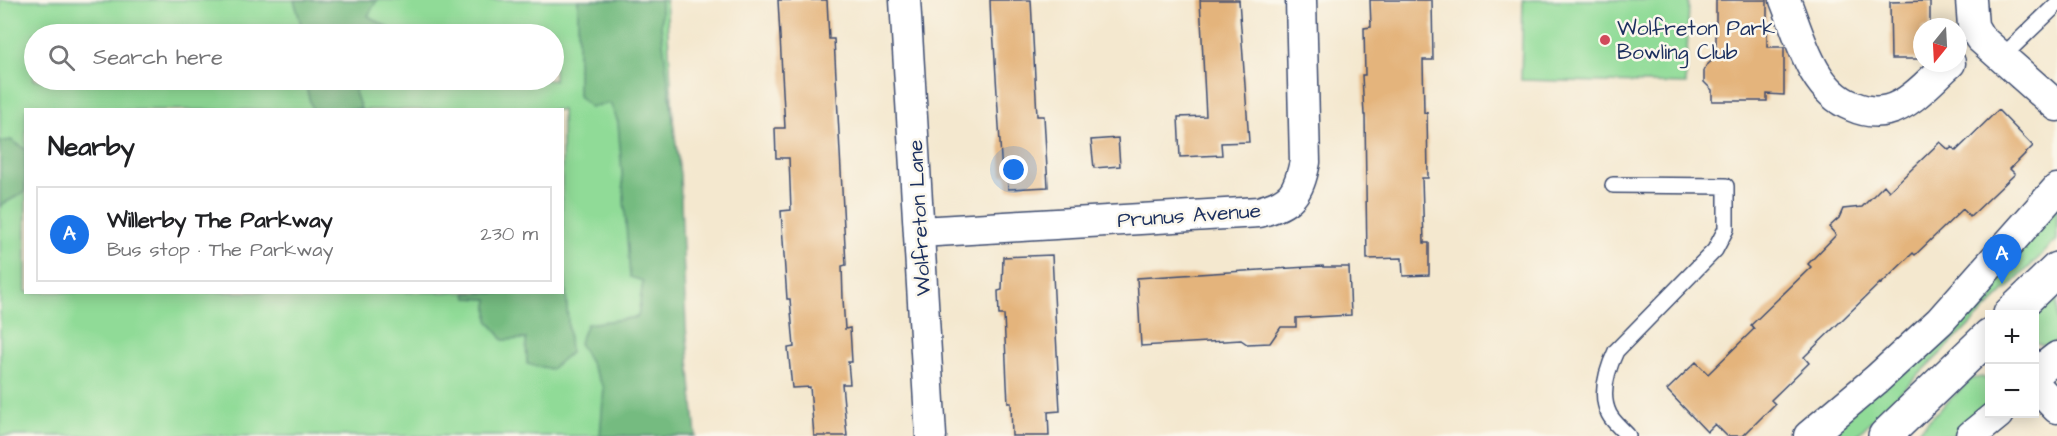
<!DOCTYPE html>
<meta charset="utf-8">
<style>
:root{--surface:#fff;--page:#f2f2f2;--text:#202124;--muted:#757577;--line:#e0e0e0;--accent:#1a73e8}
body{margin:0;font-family:"Architects Daughter",sans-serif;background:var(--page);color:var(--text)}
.controls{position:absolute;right:18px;bottom:18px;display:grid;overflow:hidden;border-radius:0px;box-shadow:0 3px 15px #0003}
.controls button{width:54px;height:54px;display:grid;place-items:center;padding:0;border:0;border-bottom:2px solid var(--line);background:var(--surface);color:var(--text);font:30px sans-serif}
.compass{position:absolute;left:1913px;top:18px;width:54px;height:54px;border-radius:50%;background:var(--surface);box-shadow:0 3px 15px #0003;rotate:198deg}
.you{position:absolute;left:1014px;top:170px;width:21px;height:21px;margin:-15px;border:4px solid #fff;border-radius:50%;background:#1a73e8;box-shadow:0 0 0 9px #1a73e833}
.badge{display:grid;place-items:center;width:39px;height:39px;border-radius:50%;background:var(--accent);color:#fff;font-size:20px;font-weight:700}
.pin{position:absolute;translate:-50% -50px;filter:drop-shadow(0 2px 3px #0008)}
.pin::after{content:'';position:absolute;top:32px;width:21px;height:18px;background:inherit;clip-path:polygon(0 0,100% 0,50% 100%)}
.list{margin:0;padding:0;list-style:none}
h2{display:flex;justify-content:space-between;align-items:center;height:78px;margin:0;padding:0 24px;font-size:26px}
h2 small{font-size:20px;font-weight:400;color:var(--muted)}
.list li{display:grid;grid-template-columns:39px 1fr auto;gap:18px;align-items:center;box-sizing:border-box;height:96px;margin:0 12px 12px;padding:0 12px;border:2px solid var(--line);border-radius:0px}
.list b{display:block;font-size:22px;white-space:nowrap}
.list p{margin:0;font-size:20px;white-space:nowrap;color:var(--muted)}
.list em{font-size:20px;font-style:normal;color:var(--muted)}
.icon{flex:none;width:33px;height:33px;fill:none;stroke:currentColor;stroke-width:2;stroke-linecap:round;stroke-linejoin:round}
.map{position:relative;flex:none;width:2057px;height:436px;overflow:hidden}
.search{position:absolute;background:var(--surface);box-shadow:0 3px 15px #0003;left:24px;top:24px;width:540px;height:66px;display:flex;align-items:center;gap:15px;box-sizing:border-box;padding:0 21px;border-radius:33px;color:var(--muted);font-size:22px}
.panel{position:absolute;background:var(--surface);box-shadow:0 3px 15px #0003;left:24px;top:108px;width:540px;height:186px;border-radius:0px}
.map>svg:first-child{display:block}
</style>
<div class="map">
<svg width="2057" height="436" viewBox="0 0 2057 436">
<rect width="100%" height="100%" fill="#fbf7ec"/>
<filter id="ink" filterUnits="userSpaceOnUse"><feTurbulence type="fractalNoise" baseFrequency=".0167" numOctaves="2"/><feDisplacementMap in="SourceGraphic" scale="12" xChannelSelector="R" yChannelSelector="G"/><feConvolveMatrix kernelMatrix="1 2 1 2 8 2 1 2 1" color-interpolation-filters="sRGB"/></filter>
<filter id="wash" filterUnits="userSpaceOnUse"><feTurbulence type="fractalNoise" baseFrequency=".008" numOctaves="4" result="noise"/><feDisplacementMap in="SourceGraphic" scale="24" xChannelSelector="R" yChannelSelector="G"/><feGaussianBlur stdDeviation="1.35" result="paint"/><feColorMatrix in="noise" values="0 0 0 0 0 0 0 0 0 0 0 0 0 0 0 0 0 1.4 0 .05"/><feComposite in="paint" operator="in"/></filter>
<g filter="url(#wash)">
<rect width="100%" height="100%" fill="#f4e8cf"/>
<path fill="#90db97" stroke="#56857a" stroke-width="1.5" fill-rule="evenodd" d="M0,0H666L692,436H0ZM34,34H554V80H34ZM26,110H562V292H26Z
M1523,0H1689L1686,84L1521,80Z
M2057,204V240L1856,436H1826Z
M2057,296V341L2047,347L2036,343L2035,341V319Z
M1982,377L1989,381V406L1952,436H1913L1971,379Z"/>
<path fill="#74bb80" stroke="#48756f" stroke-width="1.5" d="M294,0H377L368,16L396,32V34H301V24Z
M578,0H661V26L680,175L686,327L696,436H600L604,388L579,343L587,324L638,317L643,281L630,277L618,122L610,103L590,107L578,96Z
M304,80H357L355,92L361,109H312Z
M11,140L25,149V192L1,205L0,208V142Z
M563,274L565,276L570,353L551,369L527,364L526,339L503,340L488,320V299L467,298L466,293L562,292Z"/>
<g id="blocks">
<path fill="#e4b47b" d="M778,0H827L829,39H834L846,265L842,266L843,299L845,329L850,328L852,362H848L850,384H842L847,436H814L810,387L792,388L788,348L794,347L790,299H787L781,211L791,210L789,158H776L775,128H785Z
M990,0H1031L1037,116H1044L1048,187L1008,189L1007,175H1002L993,28H991Z
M1200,0H1239L1249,142L1221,143L1222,155L1180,157L1178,117L1206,116Z
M1370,0H1432L1433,60H1423L1424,113L1427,112L1428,178H1422L1424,243H1429V275L1403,276L1402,258L1367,259L1365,115H1364L1362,75H1365L1364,28L1371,27Z
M1716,0H1767V47H1784V95L1767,94V101H1712V90L1704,82V71L1706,66L1716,57Z
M1930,1V27H1922V59H1891L1890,2Z
M1998,110L2033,146L2010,169L2015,174L1970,217L1963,209L1915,255L1913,253L1881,284L1880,283L1804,357L1809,363L1771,400L1775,404L1743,436H1727L1715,424L1707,432L1667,390L1696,362L1708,374L1754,329L1751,325L1811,267L1808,264L1836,235L1829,227L1839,218L1843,209L1862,207L1884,185L1889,191L1940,142L1949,150L1952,147L1956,151Z
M1118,138L1120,166L1094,168L1091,140Z
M1052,255L1060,411L1048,412L1049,436H1012L1011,403H1008L1007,384L1004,315H999L998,291L1002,290L1003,257Z
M1323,266V267H1349L1351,315L1296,318V327H1281L1270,343L1247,344L1241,340L1141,346L1137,278Z"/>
</g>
</g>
<g filter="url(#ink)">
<use href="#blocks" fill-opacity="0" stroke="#3c4b6f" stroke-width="1.5"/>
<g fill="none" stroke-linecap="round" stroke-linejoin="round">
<g stroke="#3c4b6f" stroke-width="18">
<path id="service" d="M2002,57L2057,4
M1613,185L1726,186V229L1715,250L1616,351C1607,370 1599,394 1609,414C1613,422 1622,429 1628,436"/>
</g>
<g stroke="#3c4b6f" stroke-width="33">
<path id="minor" d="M905,0L931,436
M1785,0C1800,37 1812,90 1852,106C1863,111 1876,113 1888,110C1910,105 1933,78 1950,63
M1971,0L1973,26L1980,38L2057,106
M920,232L1259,212C1292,203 1298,194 1305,162L1301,0
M2034,375L2057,357
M2034,384L2057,408
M1809,436L1877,379L1940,321L2057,189
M1971,436L1998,414"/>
</g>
<g stroke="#3c4b6f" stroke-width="36">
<path id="tertiary" d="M2010,314L2057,269
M1885,436L1990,335"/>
</g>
<use href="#service" stroke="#fff" stroke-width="15"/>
<use href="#minor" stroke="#fff" stroke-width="30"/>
<use href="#tertiary" stroke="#fff" stroke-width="33"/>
</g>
</g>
<circle fill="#d1495b" stroke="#fbf7ec" stroke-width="2" cx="1605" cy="40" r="6"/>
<g text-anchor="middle" stroke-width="5" stroke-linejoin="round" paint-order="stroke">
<g font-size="21" fill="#1b2f5e" stroke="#fbf7ec" text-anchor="start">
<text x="1617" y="35">Wolfreton Park<tspan x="1617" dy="24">Bowling Club</tspan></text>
</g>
<g font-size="21" fill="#1b2f5e" stroke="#fbf7ec">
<text transform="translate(1189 215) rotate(-4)" y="7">Prunus Avenue</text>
<text transform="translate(919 218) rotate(-93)" y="7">Wolfreton Lane</text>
</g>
</g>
</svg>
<div class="controls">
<button>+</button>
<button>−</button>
</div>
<svg class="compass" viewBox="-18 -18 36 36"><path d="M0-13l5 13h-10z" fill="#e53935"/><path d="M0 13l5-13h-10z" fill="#757577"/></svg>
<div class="you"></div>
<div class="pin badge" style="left:2002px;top:284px">A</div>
<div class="search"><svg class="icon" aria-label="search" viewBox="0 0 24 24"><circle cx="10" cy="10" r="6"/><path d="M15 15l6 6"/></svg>Search here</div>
<section class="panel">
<h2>Nearby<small></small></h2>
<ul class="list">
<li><span class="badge">A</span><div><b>Willerby The Parkway</b><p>Bus stop · The Parkway</p></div><em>230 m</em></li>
</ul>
</section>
</div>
